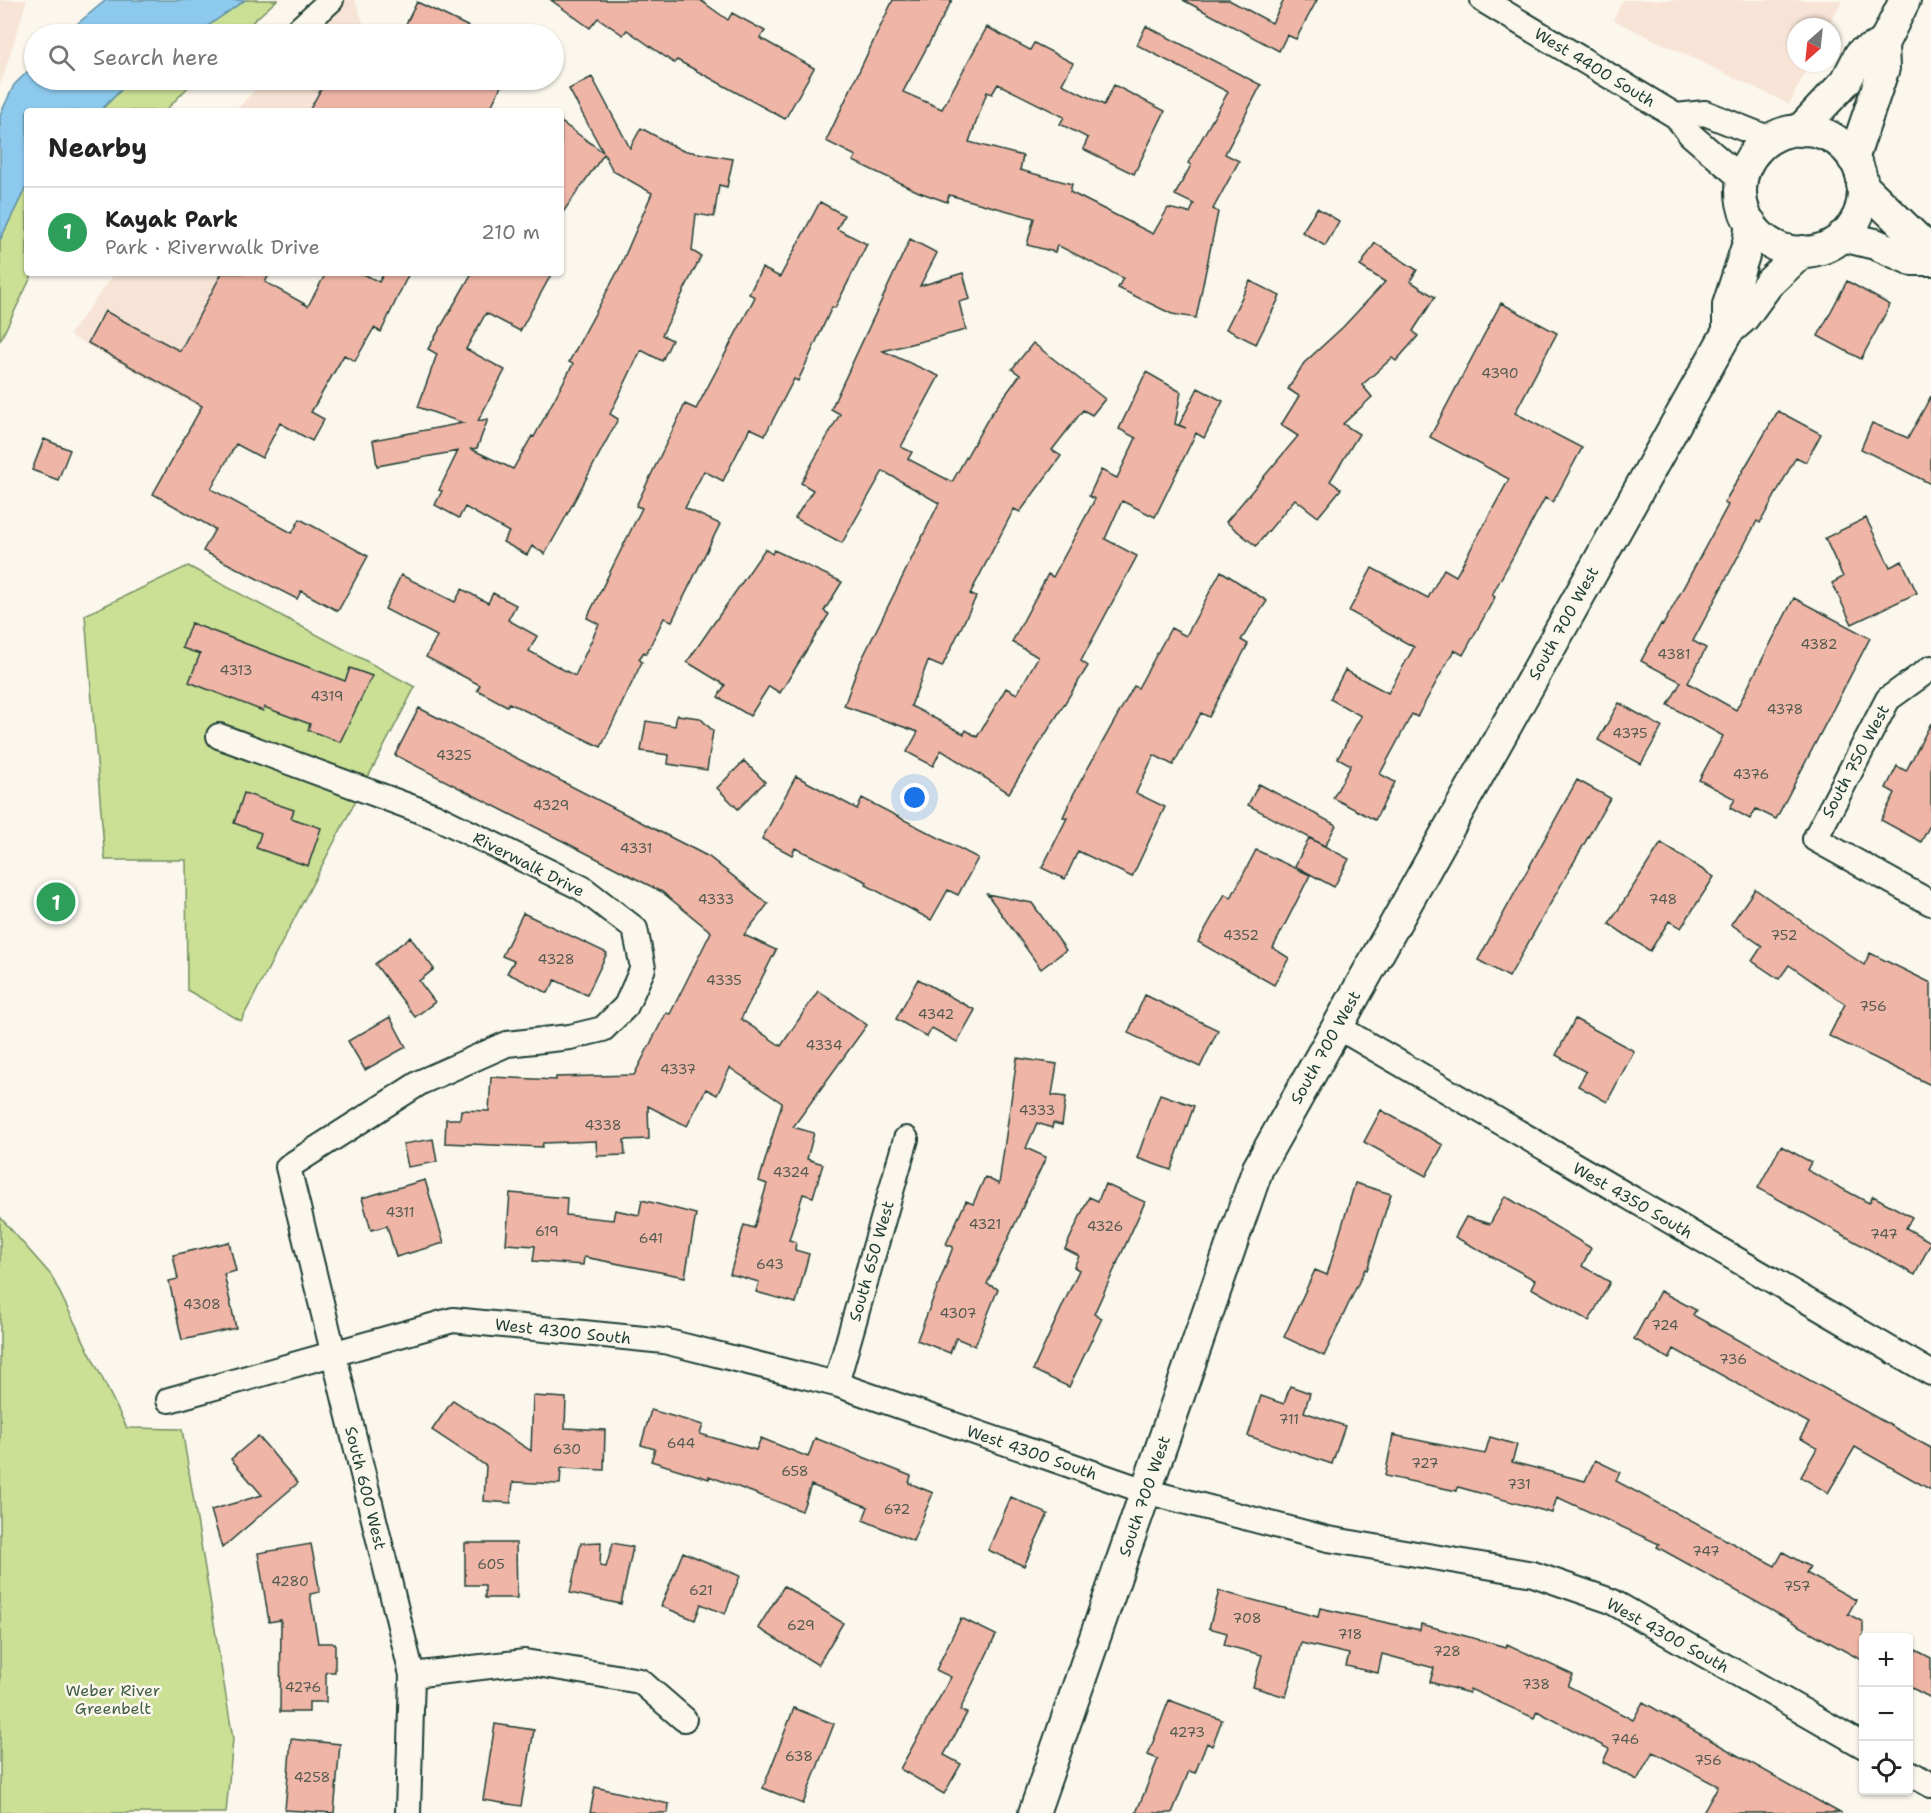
<!DOCTYPE html>
<meta charset="utf-8">
<style>
:root{--surface:#fff;--page:#f6f6f6;--text:#222;--muted:#767676;--line:#e0e0e0;--accent:#c8321e}
body{margin:0;font-family:"Shantell Sans",sans-serif;background:var(--page);color:var(--text)}
.controls{position:absolute;right:18px;bottom:18px;display:grid;overflow:hidden;border-radius:6px;box-shadow:0 2px 4px #0004}
.controls button{width:54px;height:54px;display:grid;place-items:center;padding:0;border:0;border-bottom:2px solid var(--line);background:var(--surface);color:var(--text);font:30px sans-serif}
.compass{position:absolute;left:1787px;top:18px;width:54px;height:54px;border-radius:50%;background:var(--surface);box-shadow:0 2px 4px #0004;rotate:207deg}
.you{position:absolute;left:915px;top:798px;width:21px;height:21px;margin:-15px;border:4px solid #fff;border-radius:50%;background:#1a73e8;box-shadow:0 0 0 9px #1a73e833}
.badge{display:grid;place-items:center;width:39px;height:39px;border-radius:50%;background:var(--accent);color:#fff;font-size:20px;font-weight:700}
.pin{position:absolute;translate:-50% -50%;border:3px solid #fff;box-shadow:0 2px 6px #0006}
.list{margin:0;padding:0;list-style:none}
h2{display:flex;justify-content:space-between;align-items:center;height:78px;margin:0;padding:0 24px;font-size:26px}
h2 small{font-size:20px;font-weight:400;color:var(--muted)}
.list li{display:grid;grid-template-columns:39px 1fr auto;gap:18px;align-items:center;box-sizing:border-box;height:90px;padding:0 24px;border-top:2px solid var(--line)}
.list b{display:block;font-size:22px;white-space:nowrap}
.list p{margin:0;font-size:20px;white-space:nowrap;color:var(--muted)}
.list em{font-size:20px;font-style:normal;color:var(--muted)}
.icon{flex:none;width:33px;height:33px;fill:none;stroke:currentColor;stroke-width:2;stroke-linecap:round;stroke-linejoin:round}
.map{position:relative;flex:none;width:1931px;height:1813px;overflow:hidden}
.search{position:absolute;background:var(--surface);box-shadow:0 2px 4px #0004;left:24px;top:24px;width:540px;height:66px;display:flex;align-items:center;gap:15px;box-sizing:border-box;padding:0 21px;border-radius:33px;color:var(--muted);font-size:22px}
.panel{position:absolute;background:var(--surface);box-shadow:0 2px 4px #0004;left:24px;top:108px;width:540px;height:168px;border-radius:6px}
.map>svg:first-child{display:block}
</style>
<div class="map">
<svg width="1931" height="1813" viewBox="0 0 1931 1813">
<rect width="100%" height="100%" fill="#fbf7ec"/>
<filter id="ink" filterUnits="userSpaceOnUse"><feTurbulence type="fractalNoise" baseFrequency=".0167" numOctaves="2"/><feDisplacementMap in="SourceGraphic" scale="12" xChannelSelector="R" yChannelSelector="G"/><feConvolveMatrix kernelMatrix="1 2 1 2 8 2 1 2 1" color-interpolation-filters="sRGB"/></filter>
<g filter="url(#ink)">
<path fill="#f7e4d7" d="M0,0H27L0,86Z
M344,0H355L367,34H309Z
M1623,0H1842L1828,27H1796V63H1810L1789,104L1613,20Z
M264,80H379L362,111H235Z
M115,273H273L199,407L69,335Z"/>
<path fill="#cbe095" stroke="#758e64" stroke-width="1.5" d="M245,0H277L239,34H196Z
M131,80H195L165,111H100Z
M27,185V273H33L0,341V240Z
M188,566L415,687L241,1021L187,990L186,860H105L85,615Z
M0,1217L51,1275L127,1428L182,1429L233,1739L226,1813H0Z"/>
<path fill="#8dc9ed" stroke="#6191a3" stroke-width="1.5" d="M106,0H245L196,34H65Z
M34,65V80H131L100,111H27V185L0,240V115L14,85Z"/>
<path fill="#efb6a7" stroke="#1f3d34" stroke-width="1.5" d="M551,0H700L728,20L732,13L765,31L760,38L814,68L785,119L677,60L674,63L627,30L623,35L598,18L590,28Z
M893,0H952L903,92L942,109L987,27L1030,50L1034,43L1073,63L1062,84L1104,105L1114,85L1165,111L1134,174L1083,149L1088,138L1060,124L1064,117L998,84L992,94L987,92L969,142L1023,156L1020,170L1072,184L1070,192L1153,234L1168,208L1190,213L1194,204L1175,195L1191,165L1188,163L1228,92L1137,45L1146,26L1261,85L1225,154L1239,161L1213,209L1218,212L1196,318L1172,314L1118,288L1123,278L1057,245L1055,252L1027,245L1034,218L949,195L947,202L919,192L853,161L856,156L826,141Z
M1183,0H1229L1272,23L1284,0H1317L1296,39L1287,35L1279,51Z
M417,2L484,34H401Z
M592,77L630,148L641,128L681,150L733,159L727,187L719,185L714,217L696,214L692,251L701,256L662,335L672,340L662,361L641,350L610,414L618,419L563,522L545,554L532,546L527,555L503,542L509,532L465,507L459,518L435,505L442,491L439,490L458,451L377,466L373,440L463,423L418,407L437,354L428,349L472,273H552L520,331L486,313L466,349L505,370L478,421L488,419L477,448L471,449L513,469L532,436L534,437L573,364L569,362L620,267L652,193L613,171L604,154L561,215V122L603,152L569,89Z
M326,80H504L489,111H309Z
M820,202L844,215L837,229L867,244L835,308L832,307L798,381L794,379L765,435L750,428L723,481L704,471L685,508L720,524L672,621L664,618L646,654L644,652L639,659L642,662L601,747L509,703L507,706L477,690L480,685L426,657L437,636L385,609L401,575L455,602L462,589L488,603L493,593L516,605L508,620L537,636L529,651L575,676L599,624L587,618L642,508L636,506L679,417L685,404L696,409L755,297L749,294L762,268L780,277Z
M1317,208L1339,221L1325,246L1302,232Z
M910,239L937,253L920,286L963,273L970,299L959,302L966,330L883,351L939,376L901,447L912,452L908,459L952,482L989,417L1020,375L1012,369L1033,343L1105,399L1092,415L1083,410L1052,450L1061,456L1020,512L1014,509L970,594L976,597L942,667L928,661L911,706L964,734L966,730L977,737L1006,688L1017,694L1038,657L1012,642L1048,574L1053,577L1095,499L1089,496L1101,470L1117,478L1136,438L1119,429L1146,372L1181,392L1175,424L1186,428L1179,425L1198,388L1223,401L1204,438L1196,433L1155,517L1122,501L1105,539L1137,556L1081,661L1088,666L1009,793L941,750L933,766L907,752L918,732L844,706L858,667L939,503L883,471L842,543L795,518L813,490L801,483L840,414L831,409Z
M1375,243L1417,270L1410,281L1435,297L1413,331L1418,336L1396,361L1392,358L1362,385L1372,397L1343,424L1359,434L1330,481L1341,489L1318,517L1295,499L1256,546L1226,522L1298,436L1281,425L1299,396L1288,389L1304,363L1343,327L1385,282L1360,266Z
M222,273H270L265,282L308,306L326,273H362L379,282L384,273H409L381,332L374,328L355,361L344,355L311,412L324,419L312,441L280,423L262,458L236,444L211,489L292,533L300,519L368,556L338,611L301,591L297,599L203,551L215,529L153,494L202,406L88,343L105,311L180,351Z
M1250,281L1280,296L1256,344L1226,329Z
M1847,281L1890,305L1861,359L1818,336Z
M1501,303L1557,333L1515,413L1582,448L1553,502L1545,498L1492,595L1495,597L1463,655L1454,650L1417,717L1412,714L1380,774L1395,782L1375,820L1333,798L1351,765L1338,758L1361,716L1330,699L1345,670L1388,693L1414,647L1349,611L1372,568L1428,598L1444,569L1456,576L1509,479L1430,437Z
M1931,396V484L1861,449L1872,423L1908,438Z
M1778,411L1821,434L1806,462L1796,457L1760,523L1757,521L1693,641L1706,648L1688,683L1736,710L1794,598L1870,638L1776,819L1756,809L1750,819L1730,808L1735,799L1699,780L1723,736L1668,705L1681,682L1641,661L1661,624L1663,625L1728,505L1724,503Z
M44,439L70,450L58,480L32,470Z
M1866,518L1890,567L1902,561L1917,593L1852,624L1832,583L1843,577L1825,538Z
M765,549L772,554L774,550L842,582L824,611L829,614L780,693L769,686L750,716L718,697L725,685L687,662Z
M1221,571L1267,601L1241,640L1248,644L1209,717L1201,713L1173,765L1154,755L1136,793L1165,807L1132,877L1078,851L1065,879L1042,868L1067,818L1063,817L1074,793L1134,686L1138,688L1171,628L1186,636Z
M191,623L345,681L350,668L372,676L340,742L308,730L310,724L264,707L263,711L189,682L200,654L182,648Z
M1619,703L1662,727L1641,764L1598,740Z
M419,708L709,857L768,904L744,935L776,950L741,1019L781,1046L818,991L867,1025L793,1127L814,1133L807,1159L823,1164L813,1197L803,1194L789,1240L796,1242L795,1250L809,1254L796,1303L756,1292L759,1282L730,1274L744,1225L754,1228L767,1184L759,1181L782,1103L730,1068L717,1095L706,1089L687,1126L648,1106L649,1139L624,1140L625,1155L597,1156L596,1141L543,1143L542,1147L445,1143L446,1119H460L461,1110L489,1111L491,1077L556,1080V1077L634,1075L666,1013L670,1014L711,932L662,892L395,755Z
M677,715L700,718L713,731L707,770L668,764L669,755L641,751L646,721L675,726Z
M1931,723V823L1921,842L1881,820L1895,793L1886,788L1897,766L1906,771Z
M744,761L765,782L738,809L717,788Z
M796,776L857,809L862,798L978,858L958,895L948,890L931,920L866,885L867,882L795,848L792,855L762,839Z
M1577,780L1610,798L1509,977L1478,960Z
M1259,784L1336,825L1325,846L1248,805Z
M244,793L294,810L291,818L321,828L308,866L256,848L261,833L234,823Z
M1309,838L1349,859L1334,887L1295,866Z
M1661,843L1714,877L1681,928L1669,921L1650,951L1609,924Z
M1256,850L1310,875L1273,948L1289,958L1274,985L1198,942L1225,894L1231,898Z
M1755,889L1864,965L1870,953L1931,983V1085L1829,1036L1845,1004L1789,965L1779,979L1752,961L1762,946L1731,924Z
M987,894L1032,903L1066,950L1041,969Z
M523,913L607,953L587,995L555,980L548,993L507,973L514,961L502,956Z
M410,937L434,969L419,981L435,1002L415,1017L375,964Z
M918,979L975,1010L957,1042L932,1028L927,1037L896,1019Z
M1145,995L1218,1030L1200,1067L1128,1033Z
M390,1017L406,1047L365,1070L348,1041Z
M1575,1019L1634,1051L1607,1102L1578,1086L1586,1072L1556,1055Z
M1017,1058L1057,1064L1052,1095L1066,1097L1062,1125L1053,1123L1052,1128L1037,1123L1026,1148L1046,1157L987,1284L998,1289L975,1346L956,1338L950,1353L917,1340L953,1247L946,1244L966,1201L973,1204L985,1177L999,1184Z
M1160,1094L1194,1106L1171,1170L1137,1158Z
M1381,1110L1443,1145L1426,1176L1364,1142Z
M433,1139L437,1162L408,1167L403,1144Z
M1781,1146L1811,1162L1807,1170L1869,1203L1873,1196L1912,1217L1906,1228L1931,1242L1915,1275L1758,1188Z
M425,1180L444,1243L396,1257L387,1226L371,1230L362,1198Z
M1355,1183L1391,1194L1367,1270L1365,1269L1324,1356L1284,1337L1315,1270L1327,1275Z
M1105,1184L1145,1202L1094,1314L1102,1318L1069,1387L1033,1370L1079,1270L1074,1267L1079,1256L1065,1249L1089,1197L1098,1201Z
M510,1193L567,1198L566,1215L613,1220L615,1210L639,1215L642,1200L696,1214L685,1277L584,1257L583,1265L533,1261L535,1246L506,1244Z
M1505,1196L1591,1248L1582,1266L1610,1282L1589,1321L1531,1288L1535,1280L1455,1237L1466,1217L1490,1224Z
M229,1242L236,1271L224,1274L236,1328L182,1340L169,1281L178,1279L173,1255Z
M1660,1291L1696,1310L1693,1315L1931,1448V1490L1855,1447L1828,1493L1801,1477L1817,1448L1800,1438L1809,1423L1674,1349L1669,1359L1634,1339Z
M1290,1386L1310,1393L1304,1412L1345,1426L1332,1464L1248,1436L1261,1396L1284,1404Z
M533,1396L566,1398L565,1428L605,1430L604,1470L561,1468L560,1484L513,1482L511,1503L484,1501L486,1466L432,1430L453,1400L531,1451Z
M651,1410L703,1425L700,1434L756,1450L761,1438L808,1457L815,1438L911,1476L909,1483L933,1493L913,1541L863,1520L868,1507L811,1485L802,1511L709,1476V1479L651,1461L655,1449L641,1445Z
M1393,1435L1485,1454L1490,1437L1517,1445L1512,1462L1585,1481L1595,1460L1620,1472L1616,1481L1775,1566L1783,1552L1810,1567L1806,1573L1856,1600L1848,1614L1863,1622V1661L1657,1547L1659,1544L1557,1497L1552,1513L1458,1487L1457,1491L1385,1476Z
M258,1436L298,1483L222,1548L211,1510L262,1495L231,1459Z
M1011,1497L1048,1514L1024,1566L988,1550Z
M601,1542L600,1566L606,1567L613,1543L633,1547L621,1604L570,1593L581,1543Z
M465,1543H516L517,1598H485V1585H465Z
M311,1544L320,1592L310,1594L318,1643H335V1672H326V1702H309V1712H280L281,1620L269,1622L258,1553Z
M683,1552L740,1576L725,1614L701,1604L695,1620L661,1606Z
M784,1586L843,1623L818,1665L758,1628Z
M1219,1591L1318,1617L1320,1608L1420,1630L1421,1624L1506,1647L1507,1644L1573,1675L1568,1686L1633,1720L1643,1702L1840,1813H1703L1718,1786L1653,1752L1637,1780L1603,1762L1609,1749L1537,1711L1534,1718L1470,1689L1469,1693L1430,1682L1434,1668L1382,1654L1378,1673L1346,1666L1349,1654L1301,1643L1286,1697L1253,1687L1262,1655L1224,1645L1227,1633L1209,1628Z
M961,1618L996,1635L960,1710L967,1713L944,1755L961,1764L944,1794L900,1769L951,1677L936,1670Z
M1908,1646L1931,1658V1698L1908,1686Z
M1169,1700L1222,1720L1212,1746L1207,1743L1195,1773L1189,1771L1172,1813H1136L1158,1759L1148,1755Z
M794,1708L834,1724L803,1804L763,1788Z
M495,1724L534,1730L521,1806L483,1800Z
M291,1739L340,1744L334,1813L285,1810Z
M595,1787L669,1804L668,1813H590Z"/>
<g fill="none" stroke-linecap="round" stroke-linejoin="round">
<g stroke="#1f3d34" stroke-width="28">
<path id="minor" d="M1483,0L1676,116L1690,134L1743,180
M294,34L331,0
M1676,116L1705,113L1770,139
M1931,668L1888,699L1815,839L1931,903
M219,736L435,816L582,888L635,929L643,968L626,1006L603,1029L570,1037L507,1044L421,1082L288,1167L412,1675L408,1813
M1336,1026L1931,1373
M836,1384L906,1139
M169,1400L453,1320L664,1341L836,1384L1145,1491L1328,1539L1533,1574L1611,1601L1864,1746
M412,1675L525,1662L640,1681L684,1719
M1908,1772L1931,1785"/>
</g>
<g stroke="#1f3d34" stroke-width="34">
<path id="tertiary" d="M1741 191a61 61 0 1 1 122 0a61 61 0 1 1-122 0Z
M1799,131L1846,81L1860,54L1883,44
M1853,159L1884,68L1883,44L1905,0
M1862,185L1931,252
M1842,236L1875,244L1912,260H1931
M1728,331V305L1748,243L1751,223
M1034,1813L1258,1168L1728,331L1744,317L1768,284L1803,251"/>
</g>
<use href="#minor" stroke="#fbf7ec" stroke-width="24"/>
<use href="#tertiary" stroke="#fbf7ec" stroke-width="30"/>
</g>
</g>
<g text-anchor="middle" stroke-width="5" stroke-linejoin="round" paint-order="stroke">
<g font-size="14" fill="#535b51">
<text x="1500" y="378">4390</text>
<text x="1819" y="649">4382</text>
<text x="1674" y="659">4381</text>
<text x="236" y="675">4313</text>
<text x="327" y="701">4319</text>
<text x="1785" y="714">4378</text>
<text x="1630" y="738">4375</text>
<text x="454" y="760">4325</text>
<text x="1751" y="779">4376</text>
<text x="551" y="810">4329</text>
<text x="636" y="853">4331</text>
<text x="716" y="904">4333</text>
<text x="1663" y="904">748</text>
<text x="1241" y="940">4352</text>
<text x="1784" y="940">752</text>
<text x="556" y="964">4328</text>
<text x="724" y="985">4335</text>
<text x="1873" y="1011">756</text>
<text x="936" y="1019">4342</text>
<text x="824" y="1050">4334</text>
<text x="678" y="1074">4337</text>
<text x="1037" y="1115">4333</text>
<text x="603" y="1130">4338</text>
<text x="791" y="1177">4324</text>
<text x="400" y="1217">4311</text>
<text x="985" y="1229">4321</text>
<text x="1105" y="1231">4326</text>
<text x="547" y="1236">619</text>
<text x="1884" y="1239">747</text>
<text x="651" y="1243">641</text>
<text x="770" y="1269">643</text>
<text x="202" y="1309">4308</text>
<text x="958" y="1318">4307</text>
<text x="1665" y="1330">724</text>
<text x="1733" y="1364">736</text>
<text x="1289" y="1424">711</text>
<text x="681" y="1448">644</text>
<text x="567" y="1454">630</text>
<text x="1425" y="1468">727</text>
<text x="795" y="1476">658</text>
<text x="1519" y="1489">731</text>
<text x="897" y="1514">672</text>
<text x="1706" y="1556">747</text>
<text x="491" y="1569">605</text>
<text x="290" y="1586">4280</text>
<text x="1797" y="1591">757</text>
<text x="701" y="1595">621</text>
<text x="1247" y="1623">708</text>
<text x="801" y="1630">629</text>
<text x="1350" y="1639">718</text>
<text x="1447" y="1656">728</text>
<text x="1536" y="1689">738</text>
<text x="303" y="1692">4276</text>
<text x="1187" y="1737">4273</text>
<text x="1625" y="1744">746</text>
<text x="799" y="1761">638</text>
<text x="1708" y="1765">756</text>
<text x="312" y="1782">4258</text>
</g>
<g font-size="16" fill="#1f3d34" stroke="#fbf7ec">
<text transform="translate(1595 67) rotate(31)" y="6">West 4400 South</text>
<text transform="translate(1563 623) rotate(-61)" y="6">South 700 West</text>
<text transform="translate(1855 761) rotate(-62)" y="6">South 750 West</text>
<text transform="translate(529 864) rotate(27)" y="6">Riverwalk Drive</text>
<text transform="translate(1325 1047) rotate(-61)" y="6">South 700 West</text>
<text transform="translate(1633 1200) rotate(30)" y="6">West 4350 South</text>
<text transform="translate(871 1261) rotate(-74)" y="6">South 650 West</text>
<text transform="translate(563 1331) rotate(6)" y="6">West 4300 South</text>
<text transform="translate(1032 1452) rotate(19)" y="6">West 4300 South</text>
<text transform="translate(366 1488) rotate(76)" y="6">South 600 West</text>
<text transform="translate(1144 1496) rotate(-71)" y="6">South 700 West</text>
<text transform="translate(1668 1635) rotate(29)" y="6">West 4300 South</text>
</g>
<g font-size="16" fill="#415e47" stroke="#fbf7ec">
<text x="113" y="1696">Weber River<tspan x="113" dy="18">Greenbelt</tspan></text>
</g>
</g>
</svg>
<div class="controls">
<button>+</button>
<button>−</button>
<button><svg class="icon" aria-label="locate" viewBox="0 0 24 24"><circle cx="12" cy="12" r="6"/><path d="M12 2v4M12 18v4M2 12h4M18 12h4"/></svg></button>
</div>
<svg class="compass" viewBox="-18 -18 36 36"><path d="M0-13l5 13h-10z" fill="#e53935"/><path d="M0 13l5-13h-10z" fill="#767676"/></svg>
<div class="you"></div>
<div class="pin badge" style="left:56px;top:902px;background:#2e9e5b">1</div>
<div class="search"><svg class="icon" aria-label="search" viewBox="0 0 24 24"><circle cx="10" cy="10" r="6"/><path d="M15 15l6 6"/></svg>Search here</div>
<section class="panel">
<h2>Nearby<small></small></h2>
<ul class="list">
<li><span class="badge" style="background:#2e9e5b">1</span><div><b>Kayak Park</b><p>Park · Riverwalk Drive</p></div><em>210 m</em></li>
</ul>
</section>
</div>
